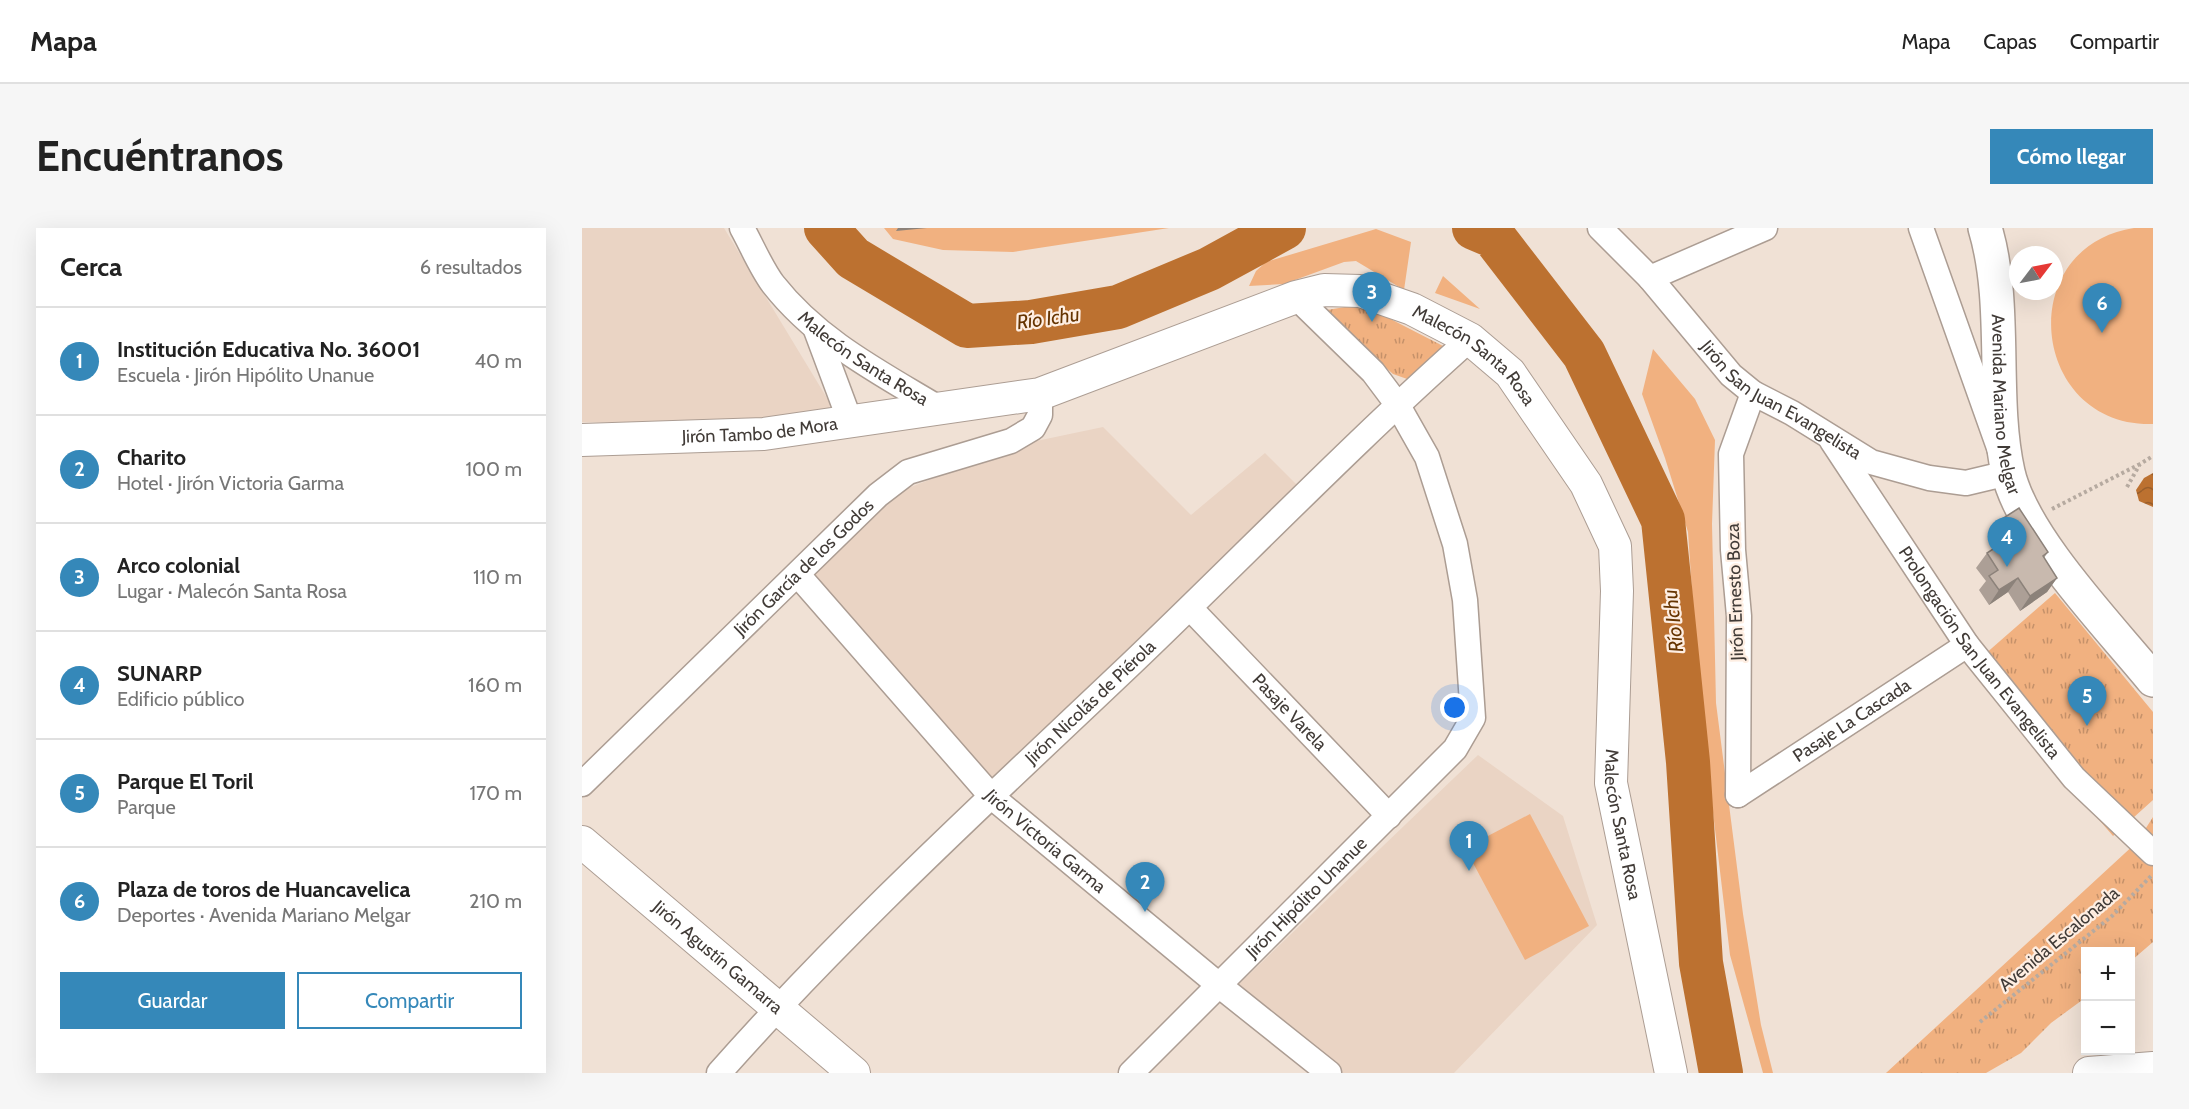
<!DOCTYPE html>
<html lang="es">
<meta charset="utf-8">
<style>
:root{--surface:#fff;--page:#f6f6f6;--text:#222;--muted:#767676;--line:#e0e0e0;--accent:#3588b9}
body{margin:0;font-family:Cabin,sans-serif;background:var(--page);color:var(--text)}
.controls{position:absolute;right:18px;bottom:18px;display:grid;overflow:hidden;border-radius:0px;box-shadow:0 6px 24px #0002}
.controls button{width:54px;height:54px;display:grid;place-items:center;padding:0;border:0;border-bottom:2px solid var(--line);background:var(--surface);color:var(--text);font:30px sans-serif}
.compass{position:absolute;left:1427px;top:18px;width:54px;height:54px;border-radius:50%;background:var(--surface);box-shadow:0 6px 24px #0002;rotate:58deg}
.you{position:absolute;left:873px;top:480px;width:21px;height:21px;margin:-15px;border:4px solid #fff;border-radius:50%;background:#1a73e8;box-shadow:0 0 0 9px #1a73e833}
.badge{display:grid;place-items:center;width:39px;height:39px;border-radius:50%;background:var(--accent);color:#fff;font-size:20px;font-weight:700}
.pin{position:absolute;translate:-50% -50px;filter:drop-shadow(0 2px 3px #0008)}
.pin::after{content:'';position:absolute;top:32px;width:21px;height:18px;background:inherit;clip-path:polygon(0 0,100% 0,50% 100%)}
.list{margin:0;padding:0;list-style:none}
h2{display:flex;justify-content:space-between;align-items:center;height:78px;margin:0;padding:0 24px;font-size:26px}
h2 small{font-size:20px;font-weight:400;color:var(--muted)}
.list li{display:grid;grid-template-columns:39px 1fr auto;gap:18px;align-items:center;box-sizing:border-box;height:108px;padding:0 24px;border-top:2px solid var(--line)}
.list b{display:block;font-size:22px;white-space:nowrap}
.list p{margin:0;font-size:20px;white-space:nowrap;color:var(--muted)}
.list em{font-size:20px;font-style:normal;color:var(--muted)}
.actions{display:flex;gap:12px;padding:18px 24px}
.actions a{flex:1;padding:14px 0;border:2px solid var(--accent);border-radius:0px;text-align:center;font-size:21px;color:var(--accent)}
.actions .main{background:var(--accent);color:#fff}
.map{position:relative;flex:none;width:1571px;height:845px;overflow:hidden;border-radius:0px}
header{display:flex;align-items:center;gap:36px;box-sizing:border-box;height:84px;padding:0 30px;background:var(--surface);border-bottom:2px solid var(--line)}
header strong{font-size:28px}
nav{display:flex;gap:33px;margin-inline-start:auto;font-size:21px}
.intro{display:flex;align-items:center;justify-content:space-between;box-sizing:border-box;height:144px;padding:0 36px}
h1{margin:0;font-size:42px}
.button{padding:15px 27px;border-radius:0px;background:var(--accent);color:#fff;font-size:21px;font-weight:700}
main{display:flex;gap:36px;padding:0 36px}
aside{flex:1;background:var(--surface);border-radius:0px;box-shadow:0 6px 24px #0002}
.map>svg:first-child{display:block}
</style>
<header>
<strong>Mapa</strong>
<nav><a>Mapa</a><a>Capas</a><a>Compartir</a></nav>
</header>
<div class="intro"><h1>Encuéntranos</h1><a class="button">Cómo llegar</a></div>
<main>
<aside>
<h2>Cerca<small>6 resultados</small></h2>
<ul class="list">
<li><span class="badge">1</span><div><b>Institución Educativa No. 36001</b><p>Escuela · Jirón Hipólito Unanue</p></div><em>40 m</em></li>
<li><span class="badge">2</span><div><b>Charito</b><p>Hotel · Jirón Victoria Garma</p></div><em>100 m</em></li>
<li><span class="badge">3</span><div><b>Arco colonial</b><p>Lugar · Malecón Santa Rosa</p></div><em>110 m</em></li>
<li><span class="badge">4</span><div><b>SUNARP</b><p>Edificio público</p></div><em>160 m</em></li>
<li><span class="badge">5</span><div><b>Parque El Toril</b><p>Parque</p></div><em>170 m</em></li>
<li><span class="badge">6</span><div><b>Plaza de toros de Huancavelica</b><p>Deportes · Avenida Mariano Melgar</p></div><em>210 m</em></li>
</ul>
<div class="actions"><a class="main">Guardar</a><a>Compartir</a></div>
</aside>
<div class="map">
<svg width="1571" height="845" viewBox="0 0 1571 845">
<defs>
<pattern id="park-tufts" width="24" height="20" patternUnits="userSpaceOnUse" patternTransform="scale(1.5)"><rect width="24" height="20" fill="#f1b180"/><path d="M3 7l-1-3M5 7V3M7 7l1-3M15 17l-1-3M17 17v-4M19 17l1-3" fill="none" stroke="#c5916a"/></pattern>
<pattern id="water-waves" width="16" height="10" patternUnits="userSpaceOnUse" patternTransform="scale(1.5)"><rect width="16" height="10" fill="#bc7130"/><path d="M0 5q4-4 8 0t8 0" fill="none" stroke="#9a5e2a"/></pattern>
</defs>
<rect width="100%" height="100%" fill="#f0e1d5"/>
<path fill="#ead4c4" d="M0,0H142L248,175L247,186L171,196L0,194Z
M521,199L609,287L683,225L720,262L413,556L232,346L311,266L440,216Z
M896,527L981,588L1015,697L872,845H761L657,756Z"/>
<path fill="#f1b180" d="M302,0H587L431,24L361,22L311,11Z
M1552,0H1571V196C1448,199 1430,19 1552,0Z
M794,1L829,14L822,62L774,33L762,34L702,56L667,58L674,43L684,34Z
M861,48L898,81L853,65Z
M1071,121L1113,171L1133,212L1130,296L1134,475L1161,686L1179,797L1191,845H1181L1148,727L1117,467L1106,304L1083,230L1060,166Z
M948,586L1007,698L943,732L883,620Z"/>
<path fill="url(#park-tufts)" d="M769,78L793,83L861,118L853,130L828,152L811,146L752,93L745,82Z
M1473,365L1571,484V572L1531,608L1449,513L1394,434Z
M1571,589V714L1549,733L1548,724H1504L1503,770L1469,795L1439,825L1404,845H1304L1555,614Z"/>
<path fill="url(#water-waves)" d="M1571,245V279L1557,273L1554,262L1562,250Z"/>
<g fill="none" stroke-linecap="round" stroke-linejoin="round">
<path stroke="#bc7130" stroke-width="44" d="M244,0L271,30L385,98L449,94L536,79L627,41L702,0
M892,0L911,8L1002,126L1081,292L1106,534L1119,735L1139,845"/>
<g stroke="#ac9d93" stroke-width="27">
<g id="minor">
<path id="s1" d="M160,0C170,18 179,40 191,56C235,112 295,143 355,179"/>
<path id="s2" d="M1018,0L1068,50L1149,147L1171,165L1210,185L1289,234L1347,250L1384,255L1426,245L1339,0"/>
<path d="M1068,50L1183,0"/>
<path d="M234,102L268,193"/>
<path id="s3" d="M1250,213L1385,417L1492,550L1571,625"/>
<path id="s4" d="M216,347L410,569L638,758L747,845"/>
<path id="s5" d="M608,380L807,588"/>
<path id="s6" d="M0,556L296,267L326,244L429,213L451,200L458,187V166"/>
<path d="M1156,567L1157,388L1151,322L1149,226L1171,165"/>
<path id="s7" d="M1156,567L1385,417"/>
<path id="s8" d="M137,845C265,700 409,569 549,436C662,328 771,215 888,111"/>
<path id="s9" d="M549,845L873,521L891,490L883,372L873,316L845,229L815,176L791,144L714,69"/>
</g>
</g>
<g stroke="#ac9d93" stroke-width="34">
<g id="major">
<path id="s10" d="M0,212L182,206L458,166L714,69L742,62L778,63L830,81L888,111L928,145L1004,256L1033,318L1035,363L1029,555L1089,845"/>
<path id="s11" d="M0,614L272,845"/>
<path d="M1507,845L1571,840"/>
</g>
</g>
<g stroke="#ac9d93" stroke-width="36">
<g id="highway">
<path id="s12" d="M1403,0C1426,76 1409,168 1426,244C1441,310 1528,399 1571,452"/>
</g>
</g>
<path stroke="#b6aaa0" stroke-width="4" stroke-dasharray="3 3" stroke-linecap="butt" d="M1545,259L1558,236L1571,228
M1470,281L1558,236
M1398,794L1530,688L1570,647"/>
<use href="#minor" stroke="#fff" stroke-width="24"/>
<use href="#major" stroke="#fff" stroke-width="32"/>
<use href="#highway" stroke="#fff" stroke-width="33"/>
</g>
<path fill="#ac9f96" d="M1420,291L1466,324L1462,330L1475,350L1465,364L1438,383L1426,364L1407,377L1397,362L1404,353L1394,340L1405,325L1417,317L1410,306Z"/>
<path fill="#8c827a" d="M316,0H345L314,3Z
M1436,350L1426,364L1407,377L1417,362Z
M1475,350L1465,364L1438,383L1448,368Z"/>
<path fill="#c8b9ae" stroke="#8c827a" stroke-width="1.5" d="M1437,280L1466,324L1461,328L1475,350L1448,368L1436,350L1417,362L1407,348L1416,342L1405,325L1431,308L1420,291Z"/>
<g text-anchor="middle" stroke-width="4.5" stroke-linejoin="round" paint-order="stroke">
<g font-size="18" fill="#413b37" stroke="#feeee2">
<text dy="6" stroke="none"><textPath href="#s1" startOffset="182">Malecón Santa Rosa</textPath></text>
<text dy="6" stroke="none"><textPath href="#s10" startOffset="933">Malecón Santa Rosa</textPath></text>
<text dy="6" stroke="none"><textPath href="#s2" startOffset="252">Jirón San Juan Evangelista</textPath></text>
<text dy="6" stroke="none"><textPath href="#s12" startOffset="178">Avenida Mariano Melgar</textPath></text>
<text dy="6" stroke="none"><textPath href="#s10" startOffset="178">Jirón Tambo de Mora</textPath></text>
<text dy="6" stroke="none"><textPath href="#s6" startOffset="310">Jirón García de los Godos</textPath></text>
<text transform="translate(1153 364) rotate(-92)" y="6">Jirón Ernesto Boza</text>
<text dy="6" stroke="none"><textPath href="#s3" startOffset="258">Prolongación San Juan Evangelista</textPath></text>
<text dy="6" stroke="none"><textPath href="#s8" startOffset="525">Jirón Nicolás de Piérola</textPath></text>
<text dy="6" stroke="none"><textPath href="#s5" startOffset="144">Pasaje Varela</textPath></text>
<text dy="6" stroke="none"><textPath href="#s7" startOffset="136">Pasaje La Cascada</textPath></text>
<text dy="6" stroke="none"><textPath href="#s10" startOffset="1455">Malecón Santa Rosa</textPath></text>
<text dy="6" stroke="none"><textPath href="#s4" startOffset="364">Jirón Victoria Garma</textPath></text>
<text dy="6" stroke="none"><textPath href="#s9" startOffset="248">Jirón Hipólito Unanue</textPath></text>
<text transform="translate(1477 711) rotate(-40)" y="6">Avenida Escalonada</text>
<text dy="6" stroke="none"><textPath href="#s11" startOffset="178">Jirón Agustín Gamarra</textPath></text>
</g>
<g font-size="20" font-style="italic" fill="#663400" stroke="#feeee2">
<text transform="translate(466 90) rotate(-8)" y="7">Río Ichu</text>
<text transform="translate(1091 393) rotate(-96)" y="7">Río Ichu</text>
</g>
</g>
</svg>
<div class="controls">
<button>+</button>
<button>−</button>
</div>
<svg class="compass" viewBox="-18 -18 36 36"><path d="M0-13l5 13h-10z" fill="#e53935"/><path d="M0 13l5-13h-10z" fill="#767676"/></svg>
<div class="you"></div>
<div class="pin badge" style="left:887px;top:643px">1</div>
<div class="pin badge" style="left:563px;top:684px">2</div>
<div class="pin badge" style="left:790px;top:94px">3</div>
<div class="pin badge" style="left:1425px;top:339px">4</div>
<div class="pin badge" style="left:1505px;top:498px">5</div>
<div class="pin badge" style="left:1520px;top:105px">6</div>
</div>
</main>
